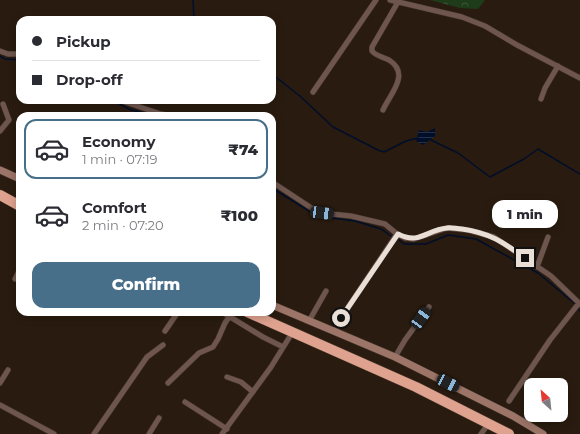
<!DOCTYPE html>
<html lang="en">
<head>
<meta charset="utf-8">
<style>
	:root { --surface:#fff; --page:#f7f7f7; --text:#2b2b33; --muted:#7c7c81; --line:#e1e1e2; --accent:#486f89 }
	body { margin:0; font-family:Montserrat,sans-serif; background:var(--page); color:var(--text); height:100vh; display:flex; flex-direction:column; font-size:15px; white-space:nowrap }
	* { box-sizing:border-box; margin:0 }
	p { font-size:13px; color:var(--muted) }
	.icon { flex:none; width:22px; height:22px; fill:none; stroke:currentColor; stroke-width:2; stroke-linecap:round; stroke-linejoin:round }
	.map { position:relative; flex:1; overflow:hidden }
	.drawer { position:absolute; left:16px; top:112px; width:260px; height:204px; display:flex; flex-direction:column; background:var(--surface); border-radius:12px; box-shadow:0 2px 10px #0003 }
	.drawer>* { flex:none }
	.guide { position:absolute; left:16px; top:16px; width:260px; height:88px; border-radius:12px; box-shadow:0 2px 10px #0003; display:grid; align-content:center; height:88px; padding:0 16px; background:var(--surface) }
	.needle { width:26px; rotate:333deg }
	.buttons { position:absolute; left:524px; top:378px; display:grid; gap:8px }
	.buttons a { display:grid; place-items:center; width:44px; height:44px; border-radius:8px; background:var(--surface); box-shadow:0 2px 10px #0003; font-size:20px }
	.end { position:absolute; width:18px; height:18px; margin:-9px; border:5px solid #e9dfd7; background:#111; box-shadow:0 0 0 2px #111 }
	.from { border-radius:50% }
	.bubble { position:absolute; height:28px; border-radius:12px; background:var(--surface); box-shadow:0 2px 10px #0003; font-size:13px; font-weight:800; line-height:28px; text-align:center }
	.car { position:absolute; width:12px; height:24px; margin:-12px -6px; border-radius:5px; box-shadow:0 0 3px 1px #0007; background:linear-gradient(#222 24%,#8ab4d8 0 40%,#222 0 76%,#8ab4d8 0 86%,#222 0) }
	.guide b { display:flex; align-items:center; gap:14px; height:38px; font-size:15px }
	.guide b+b { border-top:1px solid var(--line) }
	.guide i { width:10px; height:10px; background:var(--text) }
	ul { padding:7px 0 0; list-style:none }
	li { display:flex; align-items:center; gap:12px; height:60px; margin:0 8px 6px; padding:0 8px; border:2px solid transparent; border-radius:12px }
	li div { flex:1 }
	li b { display:block; font-size:15px }
	li em { font-style:normal; font-weight:800 }
	li.selected { border-color:var(--accent) }
	li>.icon { width:36px; height:36px; stroke-width:1.5 }
	.cta { display:flex; gap:8px; margin-top:auto; padding:8px 16px }
	.cta a { flex:1; height:46px; border-radius:12px; background:var(--accent); color:#fff; font-size:16px; font-weight:800; line-height:46px; text-align:center }
	.map>svg:first-child { display:block }
	.forest { fill:url(#forest-crowns) }
	.water { fill:url(#water-rules) }
	.lines { fill:none; stroke-linecap:round; stroke-linejoin:round }
	.stream { stroke:#000e2a; stroke-width:1.5 }
	.street-casing { stroke:#44362b; stroke-width:6 }
	.secondary-casing { stroke:#44362b; stroke-width:8 }
	.highway-casing { stroke:#44362b; stroke-width:11 }
	.street { stroke:#6e564e; stroke-width:5 }
	.secondary { stroke:#9c7568; stroke-width:7 }
	.highway { stroke:#dfa28e; stroke-width:10 }
	.route { stroke:#e9dfd7; stroke-width:5 }
</style>
</head>
<body>
<div class="map">
<svg width="580" height="434" viewBox="0 0 580 434">
	<defs>
		<pattern id="forest-crowns" width="20" height="18" patternUnits="userSpaceOnUse"><rect width="20" height="18" fill="#1e3c19"/><path d="M2 6a3 3 0 1 1 6 0M12 15a3 3 0 1 1 6 0" fill="none" stroke="#3f583a"/></pattern>
		<pattern id="water-rules" width="6" height="5" patternUnits="userSpaceOnUse"><rect width="6" height="5" fill="#000e2a"/><path d="M0 2.5h6" fill="none" stroke="#253148"/></pattern>
	</defs>
	<rect width="100%" height="100%" fill="#291b0f"/>
	<path class="forest" d="M 430,0 L 485,0 L 478,9 L 460,8 Z"/>
	<path class="water" d="M 435,128 L 435,136 L 423,145 L 416,141 L 419,130 L 427,132 Z"/>
	<g class="lines">
		<path class="stream" d="M 193,0 L 194,20
			M 0,56 L 5,59 L 20,60
			M 272,74 L 301,97 L 333,127 L 378,150 L 384,152 L 406,141 L 418,138
			M 112,100 L 131,110 L 158,116
			M 429,139 L 458,153 L 490,177 L 524,159 L 538,149 L 580,174
			M 272,188 L 317,216 L 355,221 L 381,229 L 391,236
			M 399,240 L 404,244 L 426,244 L 448,235 L 476,239 L 538,273 L 574,303
			M 579,310 L 580,311"/>
		<g class="street-casing">
			<path id="street" d="M 390,0 L 462,17 L 485,26 L 517,45 L 580,78
				M 0,51 L 8,54 L 20,54
				M 313,92 L 376,0
				M 541,99 L 545,88 L 558,66
				M 119,100 L 161,114 L 172,116
				M 383,110 C 390,94 411,74 389,60 C 383,57 376,56 372,51 L 372,47 L 398,2
				M 0,131 L 9,120 L 3,104
				M 272,182 L 313,209 L 322,213 L 351,216 L 385,224 L 397,234 L 405,238 L 414,239 L 447,228 L 468,230 L 494,237 L 551,276 L 580,304
				M 537,267 L 548,237
				M 15,279 L 20,269
				M 222,312 L 263,337 L 283,347
				M 309,321 L 326,291
				M 165,331 L 178,312
				M 335,332 L 341,318 L 397,234
				M 395,357 L 405,340 L 429,307
				M 227,377 L 241,382 L 253,392
				M 0,383 L 8,370
				M 168,383 L 199,353 L 213,347 L 218,339 L 225,323 L 229,317
				M 509,401 L 550,340 L 579,303
				M 185,402 L 227,429
				M 0,405 L 54,434
				M 94,434 L 147,357 L 163,345
				M 149,434 L 159,418
				M 222,434 L 271,367 L 292,333
				M 481,434 L 489,423"/>
		</g>
		<g class="secondary-casing">
			<path id="secondary" d="M 0,170 L 20,179
				M 272,305 L 395,357 L 513,416 L 543,434"/>
		</g>
		<g class="highway-casing">
			<path id="highway" d="M 0,195 L 20,206
				M 247,312 L 416,387 L 509,434"/>
		</g>
		<use href="#street" class="street"/>
		<use href="#secondary" class="secondary"/>
		<use href="#highway" class="highway"/>
	</g>
	<g class="lines">
		<path class="route" d="M 341,318 L 398,234 C 420,245 426,230 447,228 C 451,227 457,229 462,229 C 490,233 503,242 525,258"/>
	</g>
</svg>
<div class="buttons">
<a><svg class="needle" viewBox="-14 -14 28 28"><path d="M0-13l5 13h-10z" fill="#e53935"/><path d="M0 13l5-13h-10z" fill="#7c7c81"/></svg></a>
</div>
<i class="end from" style="left:341px;top:318px"></i>
<i class="end" style="left:525px;top:258px"></i>
<div class="bubble" style="left:492px;top:200px;width:66px">1 min</div>
<i class="car" style="left:322px;top:213px;rotate:97deg"></i>
<i class="car" style="left:421px;top:318px;rotate:36deg"></i>
<i class="car" style="left:448px;top:383px;rotate:117deg"></i>
<div class="guide">
<b><i class="from"></i>Pickup</b>
<b><i></i>Drop-off</b>
</div>
<section class="drawer">
<ul>
<li class="selected"><svg class="icon" aria-label="car" viewBox="0 0 24 24"><path d="M5 17H2v-5l4-1 3-4h7l3 4 3 1v5h-3M9 17h6M6 11h13"/><circle cx="7" cy="17" r="2"/><circle cx="17" cy="17" r="2"/></svg><div><b>Economy</b><p>1 min · 07:19</p></div><em>₹74</em></li>
<li><svg class="icon" aria-label="car" viewBox="0 0 24 24"><path d="M5 17H2v-5l4-1 3-4h7l3 4 3 1v5h-3M9 17h6M6 11h13"/><circle cx="7" cy="17" r="2"/><circle cx="17" cy="17" r="2"/></svg><div><b>Comfort</b><p>2 min · 07:20</p></div><em>₹100</em></li>
</ul>
<div class="cta"><a>Confirm</a></div>
</section>
</div>
</body>
</html>
